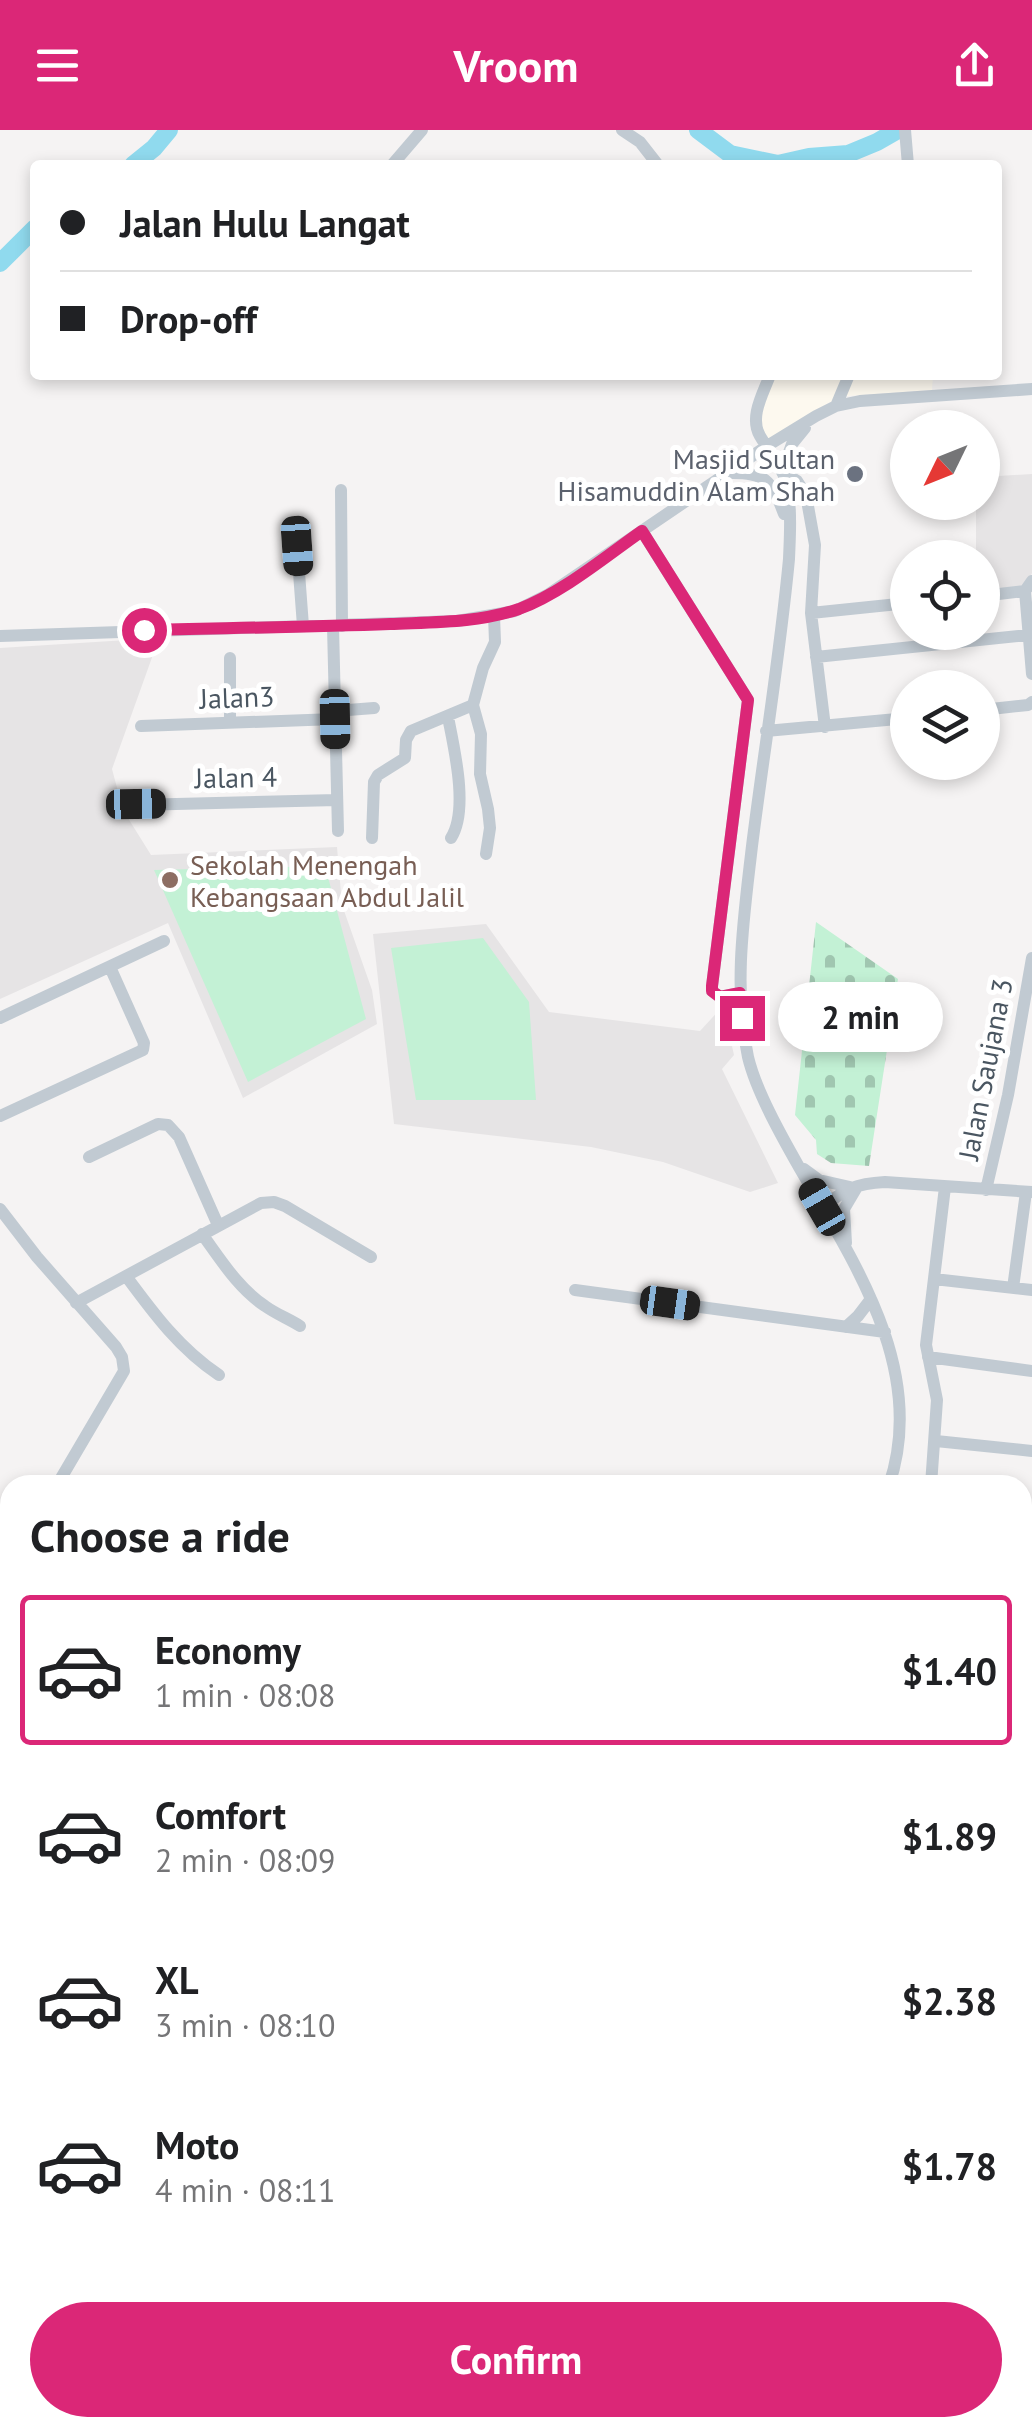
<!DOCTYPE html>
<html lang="en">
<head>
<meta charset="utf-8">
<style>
	:root { --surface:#fff; --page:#f6f6f6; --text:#202124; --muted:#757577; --line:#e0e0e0; --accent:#db2777 }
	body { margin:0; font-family:"PT Sans",sans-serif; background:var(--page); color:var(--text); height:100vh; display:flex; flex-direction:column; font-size:38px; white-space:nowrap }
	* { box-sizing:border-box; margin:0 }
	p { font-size:32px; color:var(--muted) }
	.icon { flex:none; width:55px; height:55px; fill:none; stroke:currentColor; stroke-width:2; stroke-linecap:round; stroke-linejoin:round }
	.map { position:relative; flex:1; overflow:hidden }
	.drawer { position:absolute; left:0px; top:1345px; width:1032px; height:962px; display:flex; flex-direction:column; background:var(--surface); border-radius:30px 30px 0 0; box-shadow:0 5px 15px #0003 }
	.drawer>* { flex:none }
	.hud { position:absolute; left:30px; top:30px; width:972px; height:220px; border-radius:10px; box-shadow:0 5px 15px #0003; display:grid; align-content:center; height:220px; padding:0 30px; background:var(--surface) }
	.needle { width:65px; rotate:227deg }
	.tools { position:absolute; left:890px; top:280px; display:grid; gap:20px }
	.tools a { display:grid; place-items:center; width:110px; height:110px; border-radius:50%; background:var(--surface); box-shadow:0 5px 15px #0003; font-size:50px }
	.end { position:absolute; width:45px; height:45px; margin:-22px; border:12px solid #db2777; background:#fff; box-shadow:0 0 0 5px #fff }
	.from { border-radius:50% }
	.bubble { position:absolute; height:70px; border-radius:35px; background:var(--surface); box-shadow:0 5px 15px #0003; font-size:32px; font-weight:700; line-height:70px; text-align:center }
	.car { position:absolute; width:30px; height:60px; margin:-30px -15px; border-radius:12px; box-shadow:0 0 8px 2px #0007; background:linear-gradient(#222 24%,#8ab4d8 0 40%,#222 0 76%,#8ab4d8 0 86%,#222 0) }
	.hud b { display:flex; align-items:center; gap:35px; height:95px; font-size:38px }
	.hud b+b { border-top:2px solid var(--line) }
	.hud i { width:25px; height:25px; background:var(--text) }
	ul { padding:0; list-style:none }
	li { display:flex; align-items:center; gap:30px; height:150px; margin:0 20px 15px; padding:0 10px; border:5px solid transparent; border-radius:10px }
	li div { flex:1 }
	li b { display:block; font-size:38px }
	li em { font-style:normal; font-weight:700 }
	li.selected { border-color:var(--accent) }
	li>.icon { width:90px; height:90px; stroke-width:1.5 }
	h2 { padding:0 30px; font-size:45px; line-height:120px }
	.button { display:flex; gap:20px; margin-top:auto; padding:20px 30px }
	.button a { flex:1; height:115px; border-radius:60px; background:var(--accent); color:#fff; font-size:40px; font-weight:700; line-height:115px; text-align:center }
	header { display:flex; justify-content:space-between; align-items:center; height:130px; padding:0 30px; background:var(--accent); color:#fff; font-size:45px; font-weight:700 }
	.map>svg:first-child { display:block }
	.commercial { fill:#fdf9ef }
	.education { fill:#e6e4e5 }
	.cemetery { fill:url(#cemetery-stones) }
	.garden { fill:#c3f1d5 }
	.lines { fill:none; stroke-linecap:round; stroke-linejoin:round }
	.river { stroke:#90daee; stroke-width:18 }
	.minor { stroke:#c1cad2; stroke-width:12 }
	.route { stroke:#db2777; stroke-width:12 }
	.worship-dot { fill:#6b7280; stroke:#fff; stroke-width:4 }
	.education-dot { fill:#8d6e63; stroke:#fff; stroke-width:4 }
	.labels { text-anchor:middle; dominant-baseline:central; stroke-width:10; stroke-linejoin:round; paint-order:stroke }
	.worship-label { font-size:28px; fill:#5b616d; stroke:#fff; text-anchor:end }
	.street-label { font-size:28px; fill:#4a5661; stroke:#fff }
	.education-label { font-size:28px; fill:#785e54; stroke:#fff; text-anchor:start }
</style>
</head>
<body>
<header><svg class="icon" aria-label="menu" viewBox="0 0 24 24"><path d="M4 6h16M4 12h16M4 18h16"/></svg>Vroom<svg class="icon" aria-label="share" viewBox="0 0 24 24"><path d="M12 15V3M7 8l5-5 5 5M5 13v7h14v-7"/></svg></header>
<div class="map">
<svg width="1032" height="2306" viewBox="0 0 1032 2306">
	<defs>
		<pattern id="cemetery-stones" width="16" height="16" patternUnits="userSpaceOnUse" patternTransform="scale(2.5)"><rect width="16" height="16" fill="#c3f1d5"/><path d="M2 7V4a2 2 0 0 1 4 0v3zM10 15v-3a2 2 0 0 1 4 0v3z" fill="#a0c6b0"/></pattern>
	</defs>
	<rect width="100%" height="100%" fill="#f5f3f3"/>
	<path class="commercial" d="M 776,245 L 933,245 L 932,260 L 847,266 L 830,272 L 769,309 L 759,295 L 761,281 Z"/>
	<path class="education" d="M 1032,344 L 1032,443 L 1026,458 L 983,462 L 982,428 L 976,428 L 976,373 L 982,372 L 983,347 Z
		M 159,508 L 112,639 L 123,680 L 151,725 L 337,717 L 342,775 L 372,860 L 377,894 L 243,968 L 168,793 L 0,869 L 0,518 Z
		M 486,794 L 549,882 L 700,901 L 723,876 L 734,925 L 722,939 L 778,1053 L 750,1062 L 663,1032 L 591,1017 L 394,994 L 373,804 Z"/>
	<path class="cemetery" d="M 816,792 L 898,849 L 869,1036 L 831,1033 L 817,1024 L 816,1010 L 795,985 Z"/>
	<path class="garden" d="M 325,736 L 366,889 L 248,952 L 154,740 Z
		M 483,808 L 529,872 L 536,970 L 416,970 L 391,818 Z"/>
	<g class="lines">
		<path class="river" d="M 698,0 L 730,24 L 778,34 L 809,27 L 848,24 L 877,12 L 898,0
			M 133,35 L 154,18 L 169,0
			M 0,133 L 35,98"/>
		<path class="minor" d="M 622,0 L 640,12 L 658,35
			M 905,0 L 908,35
			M 392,35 L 422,0
			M 770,245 C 763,264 749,287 760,306 C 767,318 776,329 782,341 C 793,367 790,402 789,429 C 780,525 764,620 752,716 C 744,786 733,857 748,927 C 756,961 782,1007 799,1037 C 854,1132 928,1241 889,1355
			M 836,276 L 849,245
			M 782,342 L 797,351 L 806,365 L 815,415 L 811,483 L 825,597
			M 782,342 L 792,314 L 805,298
			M 728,343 C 765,342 771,349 784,384
			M 341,360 L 342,496
			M 642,401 L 748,570 L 712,856 L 712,861 L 720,867 L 740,863
			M 297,416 L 303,496
			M 1032,451 L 1025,461 L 1032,544
			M 982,466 L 1025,461
			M 811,483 L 908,473
			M 333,496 L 338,701
			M 0,506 L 457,491 L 515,481 L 549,464 L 767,316 L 816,286 L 836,276 L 860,271 L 1032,259
			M 816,527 L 1028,505
			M 982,580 L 1028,575 L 1032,572
			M 335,581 L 374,578
			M 448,587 C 454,618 469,680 451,708
			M 230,593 L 230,528
			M 141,596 L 335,589
			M 766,601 L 908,588
			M 136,675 L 337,670
			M 372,708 L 374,652 L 378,645 L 405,628 L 406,610 L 411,601 L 473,575
			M 486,724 L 490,698 L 488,679 L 480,644 L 481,604 L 473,575 L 483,538 L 495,512 L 494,485
			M 0,888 L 164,811
			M 0,986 L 143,920 L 144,913 L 110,837
			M 89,1027 L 158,994 L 168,995 L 179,1007 L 218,1095
			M 804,1039 L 819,1050 L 850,1057
			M 986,1060 L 1008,965 L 1032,828
			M 822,1077 C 847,1059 853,1054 885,1052 L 1032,1062
			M 0,1079 L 37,1127 L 116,1217 L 122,1227 L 124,1241 L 57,1355
			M 202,1104 C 221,1130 238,1158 265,1176 C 276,1184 289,1189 300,1196
			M 846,1113 L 844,1079 L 857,1057
			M 126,1146 C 154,1184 180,1219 219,1245
			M 934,1149 L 1032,1160
			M 1013,1158 L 1026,1062
			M 575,1160 L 885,1202
			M 76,1173 L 261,1073 L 274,1072 L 285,1076 L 371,1127
			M 846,1197 L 858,1186 L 871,1169
			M 928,1227 L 1032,1241
			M 936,1311 L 1032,1321
			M 931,1355 L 937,1270 L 926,1215 L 945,1057
			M 0,1407 L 10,1413
			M 1022,1408 L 1032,1409
			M 1022,1490 L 1032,1491
			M 0,2141 L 10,2148
			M 0,2244 L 10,2251
			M 74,2298 L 86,2306
			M 168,2306 L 186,2298
			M 297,2306 L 308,2298
			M 382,2306 L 390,2298
			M 483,2306 L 489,2298
			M 815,2306 L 816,2298"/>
	</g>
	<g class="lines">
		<path class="route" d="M 144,500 C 226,498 308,497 390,494 C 433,492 478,493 519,479 C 562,463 605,427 642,401 L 748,570 L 712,856 L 712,861 L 720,867 L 740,863 L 742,888"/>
	</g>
	<circle class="worship-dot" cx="855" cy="344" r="10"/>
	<circle class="education-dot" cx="170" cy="750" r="10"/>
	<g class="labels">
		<g class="worship-label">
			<text x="835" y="328">Masjid Sultan<tspan x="835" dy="32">Hisamuddin Alam Shah</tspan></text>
		</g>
		<g class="street-label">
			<text transform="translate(237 567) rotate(-2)">Jalan3</text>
			<text transform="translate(236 647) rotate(-1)">Jalan 4</text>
			<text transform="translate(985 939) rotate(-79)">Jalan Saujana 3</text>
		</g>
		<g class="education-label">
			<text x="190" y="734">Sekolah Menengah<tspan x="190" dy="32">Kebangsaan Abdul Jalil</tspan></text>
		</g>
	</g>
</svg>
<div class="tools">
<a><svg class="needle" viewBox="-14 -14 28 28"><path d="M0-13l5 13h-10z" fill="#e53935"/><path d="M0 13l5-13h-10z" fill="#757577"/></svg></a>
<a><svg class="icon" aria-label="locate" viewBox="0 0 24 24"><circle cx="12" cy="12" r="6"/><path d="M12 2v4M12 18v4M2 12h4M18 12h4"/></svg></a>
<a><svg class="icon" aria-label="layers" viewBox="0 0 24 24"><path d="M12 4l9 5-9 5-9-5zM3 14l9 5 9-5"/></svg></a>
</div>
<i class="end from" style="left:144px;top:500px"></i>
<i class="end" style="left:742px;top:888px"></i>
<div class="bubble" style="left:778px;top:852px;width:165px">2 min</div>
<i class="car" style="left:297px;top:416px;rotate:176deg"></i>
<i class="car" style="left:335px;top:589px;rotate:179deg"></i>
<i class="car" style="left:136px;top:674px;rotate:89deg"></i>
<i class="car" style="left:822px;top:1077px;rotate:330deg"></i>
<i class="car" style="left:670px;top:1173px;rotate:98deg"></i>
<div class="hud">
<b><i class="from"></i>Jalan Hulu Langat</b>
<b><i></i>Drop-off</b>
</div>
<section class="drawer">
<h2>Choose a ride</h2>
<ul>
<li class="selected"><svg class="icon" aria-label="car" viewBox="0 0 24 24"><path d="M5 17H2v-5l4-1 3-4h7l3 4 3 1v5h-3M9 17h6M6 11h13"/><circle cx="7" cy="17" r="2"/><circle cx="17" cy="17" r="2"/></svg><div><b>Economy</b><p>1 min · 08:08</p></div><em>$1.40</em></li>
<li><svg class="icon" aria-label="car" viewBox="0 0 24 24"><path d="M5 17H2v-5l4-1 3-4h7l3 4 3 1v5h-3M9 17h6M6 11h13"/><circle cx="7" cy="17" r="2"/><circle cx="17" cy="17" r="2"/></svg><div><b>Comfort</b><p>2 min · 08:09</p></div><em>$1.89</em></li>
<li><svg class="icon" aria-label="car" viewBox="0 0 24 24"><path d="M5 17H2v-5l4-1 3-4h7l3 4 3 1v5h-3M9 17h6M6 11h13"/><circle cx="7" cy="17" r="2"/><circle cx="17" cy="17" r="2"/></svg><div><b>XL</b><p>3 min · 08:10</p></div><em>$2.38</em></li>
<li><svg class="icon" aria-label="car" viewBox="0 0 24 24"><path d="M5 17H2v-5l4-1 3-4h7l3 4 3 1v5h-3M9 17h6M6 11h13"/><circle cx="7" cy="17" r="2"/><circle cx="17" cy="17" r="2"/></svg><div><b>Moto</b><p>4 min · 08:11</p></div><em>$1.78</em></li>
</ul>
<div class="button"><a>Confirm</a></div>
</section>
</div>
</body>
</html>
